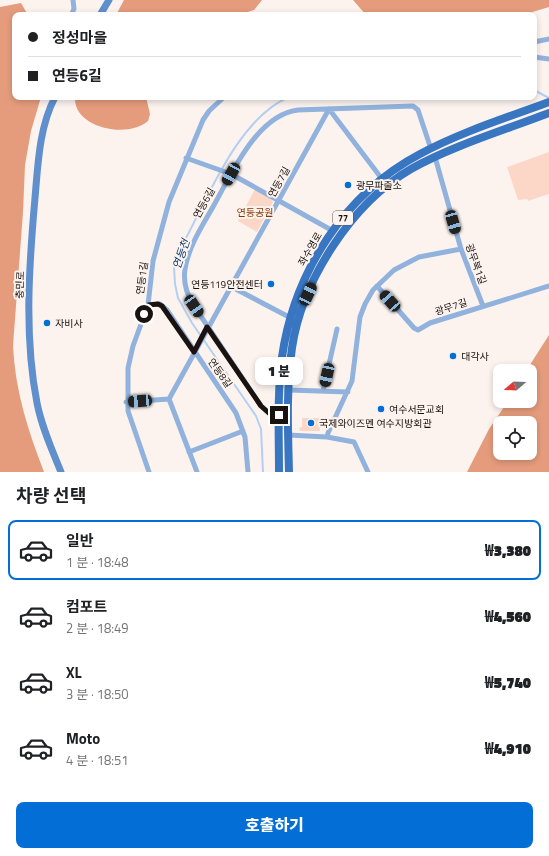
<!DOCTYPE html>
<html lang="ko">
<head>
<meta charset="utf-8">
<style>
	:root { --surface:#fff; --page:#f2f2f2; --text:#202124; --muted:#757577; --line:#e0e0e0; --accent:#036fd6 }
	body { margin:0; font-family:"Titillium Web","Noto Sans KR",sans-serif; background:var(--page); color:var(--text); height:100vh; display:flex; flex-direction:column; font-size:15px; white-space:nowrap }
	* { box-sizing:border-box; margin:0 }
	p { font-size:13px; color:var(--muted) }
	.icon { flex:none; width:22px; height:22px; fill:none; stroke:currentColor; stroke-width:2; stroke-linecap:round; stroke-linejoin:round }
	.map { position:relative; height:472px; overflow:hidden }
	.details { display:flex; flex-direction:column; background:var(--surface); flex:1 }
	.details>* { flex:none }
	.hud { position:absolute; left:12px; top:12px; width:525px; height:88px; border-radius:8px; box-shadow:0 2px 6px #0003; display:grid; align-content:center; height:88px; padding:0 16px; background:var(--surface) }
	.needle { width:26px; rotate:251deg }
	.buttons { position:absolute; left:493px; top:364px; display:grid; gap:8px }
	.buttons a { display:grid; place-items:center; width:44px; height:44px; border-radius:8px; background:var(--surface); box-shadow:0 2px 6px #0003; font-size:20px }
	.end { position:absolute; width:18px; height:18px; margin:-9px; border:5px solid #19120e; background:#fff; box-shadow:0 0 0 2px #fff }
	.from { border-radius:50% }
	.bubble { position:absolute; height:28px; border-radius:8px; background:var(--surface); box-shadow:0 2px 6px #0003; font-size:13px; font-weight:800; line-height:28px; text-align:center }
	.car { position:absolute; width:12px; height:24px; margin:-12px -6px; border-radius:5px; box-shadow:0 0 3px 1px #0007; background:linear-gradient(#222 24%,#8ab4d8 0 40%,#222 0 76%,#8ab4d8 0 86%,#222 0) }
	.hud b { display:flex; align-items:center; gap:14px; height:38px; font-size:15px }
	.hud b+b { border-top:1px solid var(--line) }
	.hud i { width:10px; height:10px; background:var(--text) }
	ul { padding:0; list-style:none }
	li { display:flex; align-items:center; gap:12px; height:60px; margin:0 8px 6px; padding:0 8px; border:2px solid transparent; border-radius:8px }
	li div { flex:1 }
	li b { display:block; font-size:15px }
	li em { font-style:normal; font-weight:800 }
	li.active { border-color:var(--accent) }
	li>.icon { width:36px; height:36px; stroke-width:1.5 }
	h2 { padding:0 16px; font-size:18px; line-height:48px }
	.cta { display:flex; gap:8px; margin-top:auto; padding:8px 16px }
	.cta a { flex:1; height:46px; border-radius:8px; background:var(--accent); color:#fff; font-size:16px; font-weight:800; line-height:46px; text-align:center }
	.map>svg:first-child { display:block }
	.green { fill:#fcd7c7 }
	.forest { fill:#e59c7c; fill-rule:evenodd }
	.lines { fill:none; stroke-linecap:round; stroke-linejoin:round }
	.stream { stroke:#b3cff3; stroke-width:2 }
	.street { stroke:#91b2dc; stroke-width:5 }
	.secondary { stroke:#5f8fcd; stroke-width:7 }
	.primary { stroke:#3876c2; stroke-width:8 }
	.route { stroke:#19120e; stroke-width:5 }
	.poi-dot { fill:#036fd6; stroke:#fcf3ef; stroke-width:1.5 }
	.labels { text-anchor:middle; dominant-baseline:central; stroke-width:4; stroke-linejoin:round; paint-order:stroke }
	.shield { fill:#fcf3ef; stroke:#5d5652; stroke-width:1 }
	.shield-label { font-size:9px; font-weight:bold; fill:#19120e }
	.street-label { font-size:10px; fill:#19120e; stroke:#fcf3ef }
	.poi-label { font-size:10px; fill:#19120e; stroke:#fcf3ef; text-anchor:start }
	.park-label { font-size:10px; fill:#830; stroke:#fcf3ef }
	.water-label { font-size:11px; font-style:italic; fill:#09386c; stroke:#fcf3ef }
</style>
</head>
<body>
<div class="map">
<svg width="549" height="472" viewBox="0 0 549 472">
	<rect width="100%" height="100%" fill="#fcf3ef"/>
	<path class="green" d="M 549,152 L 549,194 L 528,201 L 527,199 L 518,200 L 507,167 Z
		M 255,189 L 271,199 L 273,202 L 257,232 L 238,221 Z
		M 302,418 L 320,418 L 320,431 L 300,431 L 299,428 L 302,427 Z"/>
	<path class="forest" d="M 124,0 L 262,0 L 254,10 L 238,15 L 116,15 Z
		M 353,0 L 549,0 L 549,7 L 526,14 L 366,15 Z
		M 21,3 L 28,15 L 15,15 L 15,97 L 41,97 L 31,131 L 25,165 L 23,212 L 13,346 C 15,390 28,431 44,472 L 0,472 L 0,7 Z
		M 75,97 L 146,97 L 150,114 L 148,121 C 128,139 73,128 75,97 Z
		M 549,335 L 549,472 L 467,472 L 489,429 L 508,401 L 530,401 L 530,371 L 526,371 ZM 500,423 L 530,423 L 530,453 L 500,453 Z"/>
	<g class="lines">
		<path class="stream" d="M 534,90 L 549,98
			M 263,472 L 261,429 L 256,416 L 192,323 L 178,298 L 175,284 L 174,267 L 184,242 C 209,195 239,118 289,97"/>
		<path class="street" d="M 71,15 L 74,9 L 73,0
			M 534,42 L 549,39
			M 534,57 L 549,59
			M 329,109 L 382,179
			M 435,157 L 461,249 L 483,306
			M 186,158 L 231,174 L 333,231
			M 230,286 L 289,317
			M 377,286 L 414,328 L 418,330 L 430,323 L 549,286
			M 148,305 L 160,304 L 167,310 L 236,413 L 245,437 L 248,472
			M 289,390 L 348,392
			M 323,391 L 337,329
			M 126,402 L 169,399
			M 279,415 L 270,414 L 261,406 L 194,306 C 187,295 183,282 185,269 C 189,245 203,225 214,205 C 232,173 257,115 298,110 L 413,106 L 418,110 L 431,149
			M 288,435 L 327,437 L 354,442 L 368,472
			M 327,437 L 328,433 L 352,381 L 360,317 L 365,304 L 373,290 L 394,270 L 419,257 L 461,249
			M 189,452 L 243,431
			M 149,472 L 128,411 L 128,368 L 133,346 L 148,305 L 153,261 L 169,202 L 203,120 L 209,111 L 224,97
			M 197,472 L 169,399 L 329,109"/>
		<path class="secondary" d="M 100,15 L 109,0
			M 55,97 C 39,128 38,164 35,198 C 29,266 24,336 37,403 C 42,428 52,450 61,472"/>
		<path class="primary" d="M 279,472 C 279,434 277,395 282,357 C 294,273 344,194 420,154 C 461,132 506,118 549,102
			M 289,472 C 288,431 286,389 292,348 C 302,280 352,203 411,169 C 452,146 505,130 549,113"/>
	</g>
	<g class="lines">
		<path class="route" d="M 144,314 L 148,305 L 158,304 L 162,306 L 194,352 L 207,327 L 261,406 L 270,414 L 279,415"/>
	</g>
	<g class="poi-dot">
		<circle cx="348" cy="185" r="4"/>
		<circle cx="271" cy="284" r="4"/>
		<circle cx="47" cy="323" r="4"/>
		<circle cx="453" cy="356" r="4"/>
		<circle cx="381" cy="409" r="4"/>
		<circle cx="311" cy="423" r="4"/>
	</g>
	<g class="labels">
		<rect class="shield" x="333" y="211" width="20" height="14" rx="3"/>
		<g class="shield-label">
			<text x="343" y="218">77</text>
		</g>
		<g class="street-label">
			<text transform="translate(279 182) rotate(-61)">연등7길</text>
			<text transform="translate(204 203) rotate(-61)">연등6길</text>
			<text transform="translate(310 249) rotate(-60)">좌수영로</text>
			<text transform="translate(476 264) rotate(70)">광무북1길</text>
			<text transform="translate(142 278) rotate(-82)">연등1길</text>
			<text transform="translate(20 285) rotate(-88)">충민로</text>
			<text transform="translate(451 307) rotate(-18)">광무7길</text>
			<text transform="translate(220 373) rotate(55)">연등8길</text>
		</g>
		<g class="poi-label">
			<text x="356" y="185">광무파출소</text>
			<text x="263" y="284" text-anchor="end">연등119안전센터</text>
			<text x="55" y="323">자비사</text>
			<text x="461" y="356">대각사</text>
			<text x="389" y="409">여수서문교회</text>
			<text x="319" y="423">국제와이즈멘 여수지방회관</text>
		</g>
		<g class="park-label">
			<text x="255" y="212">연등공원</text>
		</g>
		<g class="water-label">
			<text transform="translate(181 254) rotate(-71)">연등천</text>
		</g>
	</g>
</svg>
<div class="buttons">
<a><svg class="needle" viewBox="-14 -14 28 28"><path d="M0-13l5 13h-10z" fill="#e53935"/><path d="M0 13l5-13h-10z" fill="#757577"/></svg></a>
<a><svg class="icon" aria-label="locate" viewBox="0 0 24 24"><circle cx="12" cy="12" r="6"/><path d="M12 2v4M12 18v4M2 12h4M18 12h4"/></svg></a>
</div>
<i class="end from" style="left:144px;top:314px"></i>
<i class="end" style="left:279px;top:415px"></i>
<div class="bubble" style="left:255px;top:357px;width:48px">1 분</div>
<i class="car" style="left:231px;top:174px;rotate:209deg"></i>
<i class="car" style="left:453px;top:222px;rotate:164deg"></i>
<i class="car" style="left:308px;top:294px;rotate:25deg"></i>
<i class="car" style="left:390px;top:301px;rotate:318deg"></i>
<i class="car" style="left:194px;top:306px;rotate:146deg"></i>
<i class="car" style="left:327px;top:375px;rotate:192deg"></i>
<i class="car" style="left:140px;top:401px;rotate:266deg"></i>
<div class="hud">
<b><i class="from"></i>정성마을</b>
<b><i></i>연등6길</b>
</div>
</div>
<section class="details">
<h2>차량 선택</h2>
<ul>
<li class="active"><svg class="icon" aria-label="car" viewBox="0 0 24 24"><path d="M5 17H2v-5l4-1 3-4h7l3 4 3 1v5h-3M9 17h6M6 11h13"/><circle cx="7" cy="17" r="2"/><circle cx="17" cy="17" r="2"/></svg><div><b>일반</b><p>1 분 · 18:48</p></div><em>₩3,380</em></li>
<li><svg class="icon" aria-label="car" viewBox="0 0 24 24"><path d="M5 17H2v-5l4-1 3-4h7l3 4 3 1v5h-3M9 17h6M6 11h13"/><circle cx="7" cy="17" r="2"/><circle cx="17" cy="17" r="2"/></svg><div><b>컴포트</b><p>2 분 · 18:49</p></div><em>₩4,560</em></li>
<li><svg class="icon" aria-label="car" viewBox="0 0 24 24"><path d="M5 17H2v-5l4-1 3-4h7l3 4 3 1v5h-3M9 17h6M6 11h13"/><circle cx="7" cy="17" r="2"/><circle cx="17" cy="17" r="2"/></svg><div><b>XL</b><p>3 분 · 18:50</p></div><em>₩5,740</em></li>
<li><svg class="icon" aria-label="car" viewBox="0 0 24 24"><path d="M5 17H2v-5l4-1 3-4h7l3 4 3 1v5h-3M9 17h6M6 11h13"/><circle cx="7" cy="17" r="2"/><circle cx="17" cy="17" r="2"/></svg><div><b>Moto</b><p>4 분 · 18:51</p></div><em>₩4,910</em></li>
</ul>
<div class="cta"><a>호출하기</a></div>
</section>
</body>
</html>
